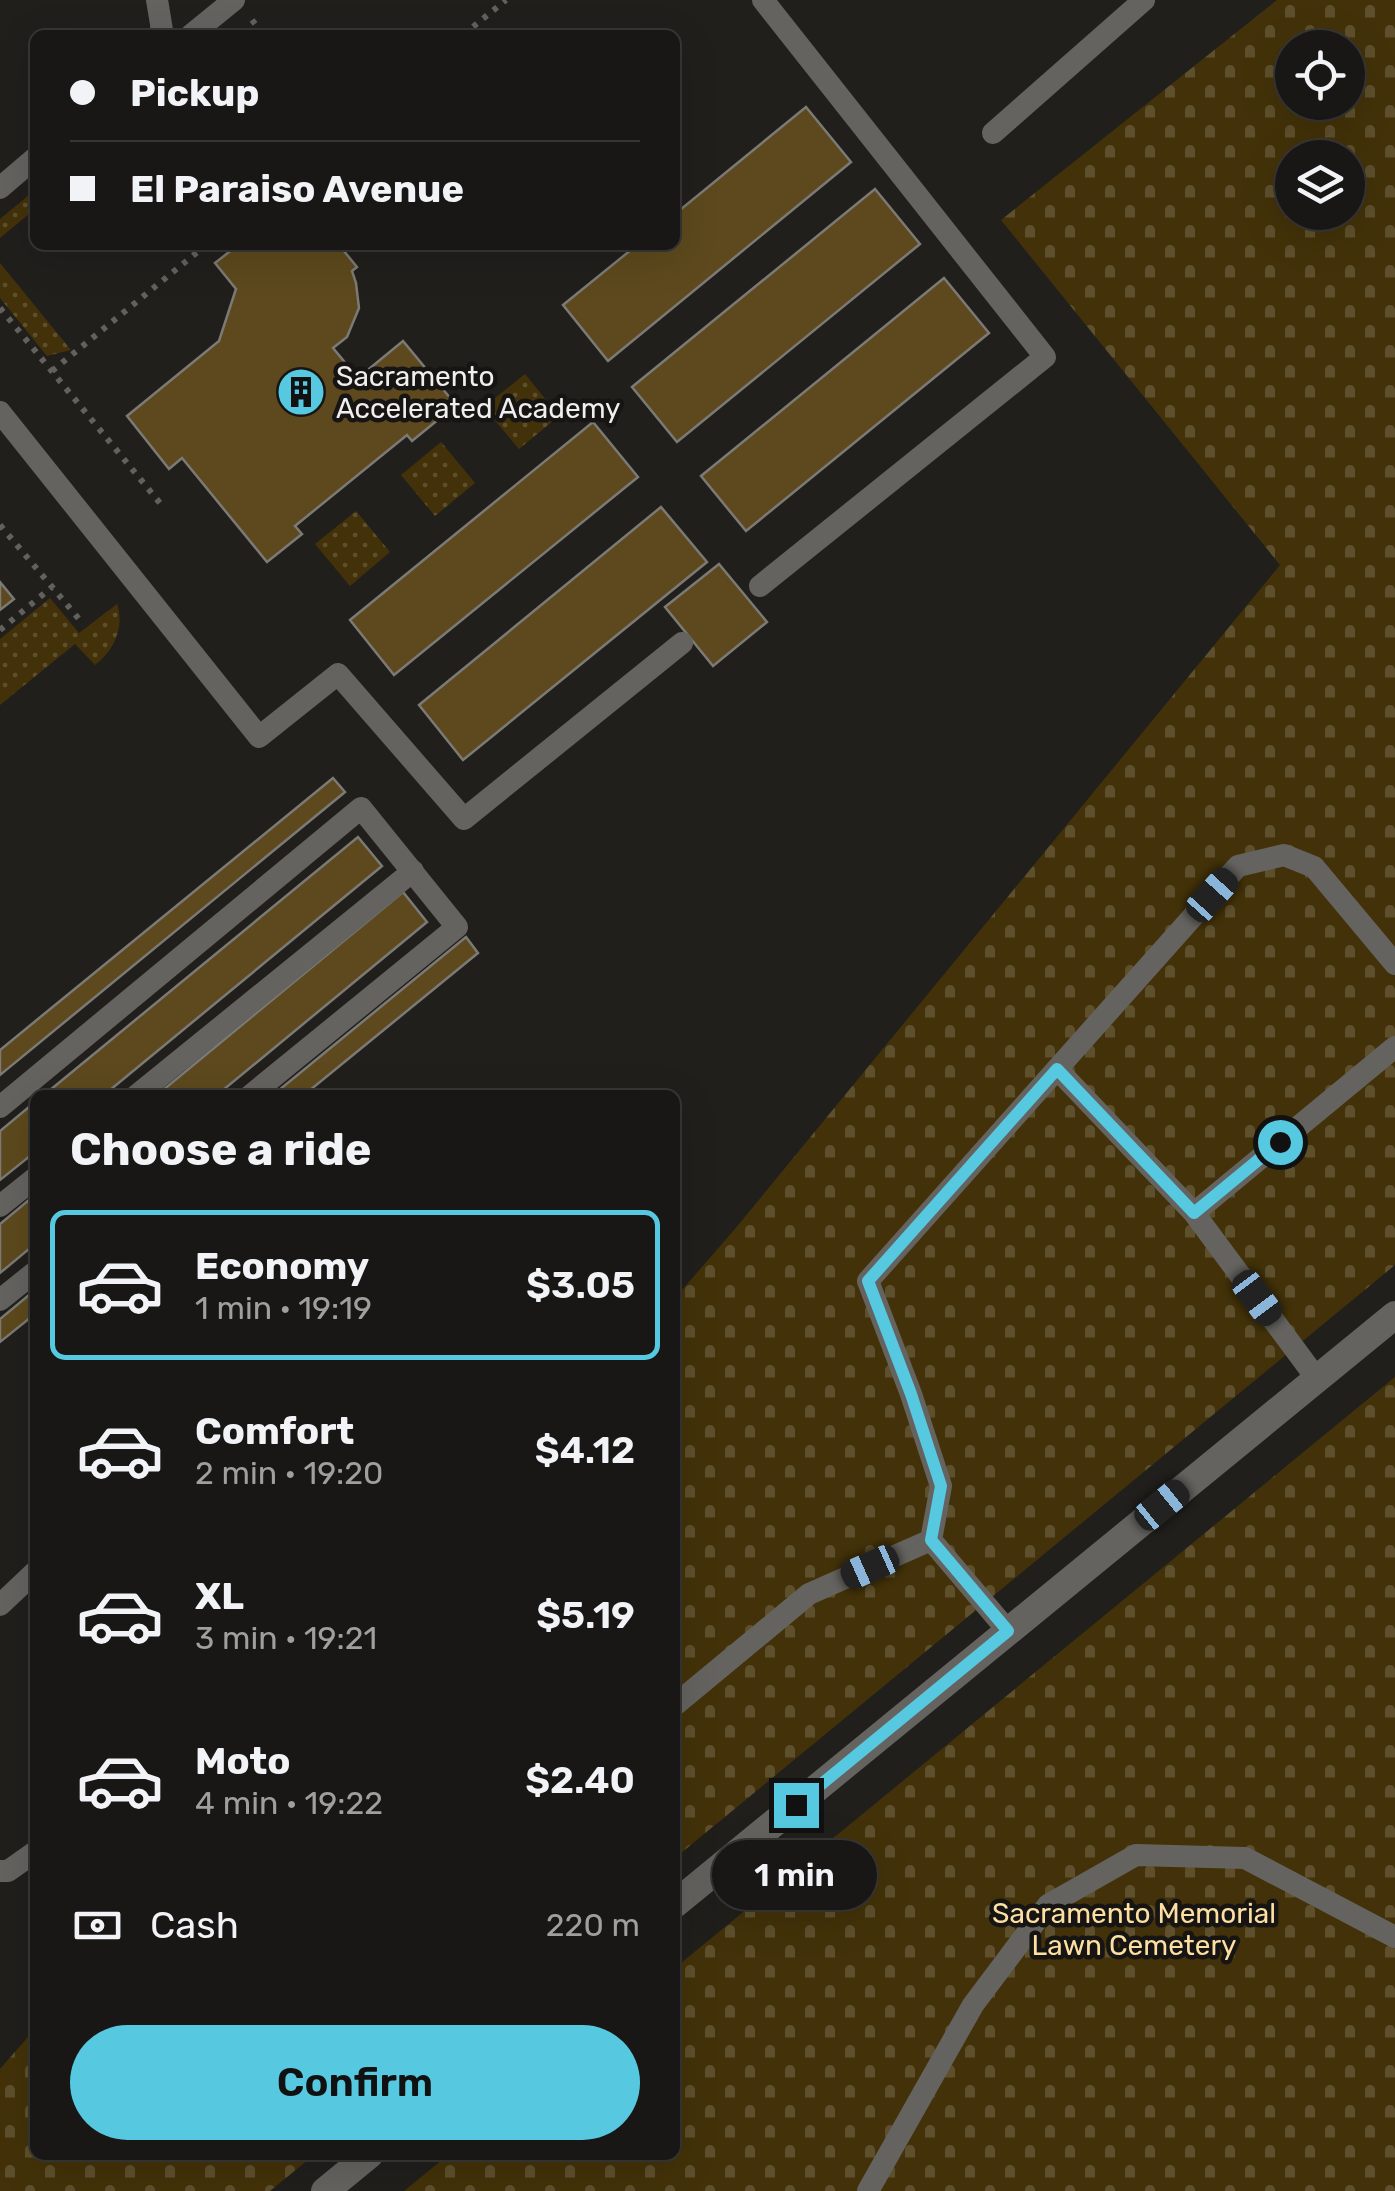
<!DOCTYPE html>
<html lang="en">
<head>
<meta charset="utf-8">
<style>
	:root { --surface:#181715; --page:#252422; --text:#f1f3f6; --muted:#9f9fa0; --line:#363634; --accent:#56c9e1 }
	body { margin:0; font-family:Rubik,sans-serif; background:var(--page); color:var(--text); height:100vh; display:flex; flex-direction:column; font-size:38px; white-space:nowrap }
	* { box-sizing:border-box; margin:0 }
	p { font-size:32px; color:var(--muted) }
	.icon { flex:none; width:55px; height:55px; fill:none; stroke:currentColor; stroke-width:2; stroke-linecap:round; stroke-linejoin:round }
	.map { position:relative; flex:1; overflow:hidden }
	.sheet { position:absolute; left:30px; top:1090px; width:650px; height:1070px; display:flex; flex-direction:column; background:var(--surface); border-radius:15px; box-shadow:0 10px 40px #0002,0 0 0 2px var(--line) }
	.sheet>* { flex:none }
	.top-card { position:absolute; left:30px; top:30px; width:650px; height:220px; border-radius:15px; box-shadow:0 10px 40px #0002,0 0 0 2px var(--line); display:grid; align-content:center; height:220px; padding:0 40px; background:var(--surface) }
	.tools { position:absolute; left:1275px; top:30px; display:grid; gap:20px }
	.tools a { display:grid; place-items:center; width:90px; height:90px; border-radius:50%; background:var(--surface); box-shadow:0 10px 40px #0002,0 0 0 2px var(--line); font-size:50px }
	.end { position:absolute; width:45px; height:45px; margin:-22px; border:12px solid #56c9e1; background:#111; box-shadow:0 0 0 5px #111 }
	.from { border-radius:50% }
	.bubble { position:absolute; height:70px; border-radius:35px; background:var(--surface); box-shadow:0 10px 40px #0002,0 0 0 2px var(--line); font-size:32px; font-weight:600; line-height:70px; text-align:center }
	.car { position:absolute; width:30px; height:60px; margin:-30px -15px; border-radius:12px; box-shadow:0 0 8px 2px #0007; background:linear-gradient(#222 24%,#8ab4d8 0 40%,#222 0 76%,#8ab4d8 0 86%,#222 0) }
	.top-card b { display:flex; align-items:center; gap:35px; height:95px; font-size:38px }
	.top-card b+b { border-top:2px solid var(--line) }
	.top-card i { width:25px; height:25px; background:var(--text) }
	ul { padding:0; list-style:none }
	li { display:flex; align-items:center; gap:30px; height:150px; margin:0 20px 15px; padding:0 20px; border:5px solid transparent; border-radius:15px }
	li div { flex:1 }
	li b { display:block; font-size:38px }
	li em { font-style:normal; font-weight:600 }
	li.selected { border-color:var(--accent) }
	li>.icon { width:90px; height:90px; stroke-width:1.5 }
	h2 { padding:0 40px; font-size:45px; line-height:120px }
	.pay { display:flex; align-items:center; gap:25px; height:110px; padding:0 40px; font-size:38px }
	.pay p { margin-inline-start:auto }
	.cta { display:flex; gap:20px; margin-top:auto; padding:20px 40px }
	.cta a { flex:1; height:115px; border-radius:60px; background:var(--accent); color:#111; font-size:40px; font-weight:600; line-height:115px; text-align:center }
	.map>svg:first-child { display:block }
	.grass { fill:url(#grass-dots) }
	.cemetery { fill:url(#cemetery-stones); fill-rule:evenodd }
	.building { fill:#5d491d; stroke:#7c7a76; stroke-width:2.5 }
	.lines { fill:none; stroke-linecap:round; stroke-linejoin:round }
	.path { stroke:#62615e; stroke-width:6; stroke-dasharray:5 8; stroke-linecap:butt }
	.service { stroke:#65635f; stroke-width:22 }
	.tertiary { stroke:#65635f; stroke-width:28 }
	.route { stroke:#56c9e1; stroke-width:12 }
	.labels { text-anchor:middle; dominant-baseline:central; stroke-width:9; stroke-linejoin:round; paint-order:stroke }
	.poi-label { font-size:28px; fill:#f0efed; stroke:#171513; text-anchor:start }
	.park-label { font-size:28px; fill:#fcdfa1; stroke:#171513 }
</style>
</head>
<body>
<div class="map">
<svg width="1395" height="2191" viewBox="0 0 1395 2191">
	<defs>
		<pattern id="grass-dots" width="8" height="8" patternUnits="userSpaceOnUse" patternTransform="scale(2.5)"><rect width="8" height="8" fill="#433209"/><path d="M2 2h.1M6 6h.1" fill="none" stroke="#5e502d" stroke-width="1.8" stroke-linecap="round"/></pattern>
		<pattern id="cemetery-stones" width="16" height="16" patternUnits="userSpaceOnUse" patternTransform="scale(2.5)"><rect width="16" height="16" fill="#433209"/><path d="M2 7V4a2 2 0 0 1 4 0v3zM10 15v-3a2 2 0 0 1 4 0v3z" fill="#5e502d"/></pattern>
	</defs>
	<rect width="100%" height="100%" fill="#201f1c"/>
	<path class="grass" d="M 35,190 L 35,209 L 0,238 L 0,219 Z
		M 0,263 L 71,350 L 47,356 L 0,298 Z
		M 525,374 L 559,416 L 519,449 L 484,407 Z
		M 441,442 L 475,483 L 435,516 L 401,475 Z
		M 356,511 L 390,552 L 350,586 L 315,544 Z
		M 50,598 L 79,633 L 117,604 C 125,627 114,650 95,665 L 75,644 L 0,705 L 0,639 Z"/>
	<path class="cemetery" d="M 1277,0 L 1395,0 L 1395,1265 L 675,1858 L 675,1298 L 735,1229 L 1280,565 L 1001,220 ZM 1292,48 L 1348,48 L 1348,102 L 1292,102 ZM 1292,158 L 1348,158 L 1348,212 L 1292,212 Z
		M 1395,1377 L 1395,2191 L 404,2191 L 448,2155 L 675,2155 L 675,1968 Z
		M 35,2029 L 35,2155 L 314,2155 L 270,2191 L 0,2191 L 0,2069 Z"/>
	<path class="building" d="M 806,107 L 851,162 L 608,361 L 563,305 L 637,245 L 675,245 L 675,214 Z
		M 875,189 L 920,244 L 677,442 L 632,387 Z
		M 238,245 L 339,245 L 357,267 L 352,271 L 356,283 L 359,308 L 347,337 L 333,348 L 358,378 L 403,341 L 456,405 L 412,441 L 407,435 L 295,526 L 302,534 L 267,562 L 182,458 L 169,469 L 127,416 L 219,341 L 236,289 L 215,263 Z
		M 944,278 L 989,333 L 746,531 L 701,476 Z
		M 593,422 L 638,477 L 394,675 L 350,620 Z
		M 661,507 L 707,562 L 463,760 L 419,705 Z
		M 719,564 L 767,622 L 713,666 L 665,607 Z
		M 0,582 L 14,599 L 0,610 Z
		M 333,778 L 345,792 L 0,1075 L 0,1050 Z
		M 358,837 L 382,866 L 104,1095 L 44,1095 Z
		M 403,892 L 427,922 L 217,1095 L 157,1095 Z
		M 466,937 L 478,953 L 304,1095 L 273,1095 Z
		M 35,1102 L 35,1152 L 0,1180 L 0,1131 Z
		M 35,1195 L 35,1244 L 0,1273 L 0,1224 Z
		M 35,1290 L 35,1314 L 0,1342 L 0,1319 Z"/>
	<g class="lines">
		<path class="path" d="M 252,20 L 264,35
			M 463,35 L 506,0
			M 0,308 L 164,508
			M 52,371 L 206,245
			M 0,525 L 79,619
			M 0,630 L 52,587"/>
		<path class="service" d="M 157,0 L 162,30 L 158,35
			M 191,35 L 234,0
			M 993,133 L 1144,0
			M 0,188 L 35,158
			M 0,412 L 259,737 L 338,674 L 464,819 L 682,643
			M 760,586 L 1045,357 L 763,0
			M 1057,1069 L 1194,1213
			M 137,1095 L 413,871
			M 0,1107 L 361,808 L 457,927 L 251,1095
			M 0,1206 L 35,1178
			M 0,1300 L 35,1272
			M 1317,1379 L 1194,1213 L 1395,1047
			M 931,1540 L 941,1486 L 911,1394 L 868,1281 L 1238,866 L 1284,855 L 1314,867 L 1395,964
			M 0,1605 L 35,1572
			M 675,1705 L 809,1594 L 931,1540 L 1008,1631
			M 0,1871 L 8,1871 L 35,1852
			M 868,2191 L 973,2005 L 1048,1905 L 1136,1855 L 1245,1858 L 1395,1937"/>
		<path class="tertiary" d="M 675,1904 L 1395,1315
			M 325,2191 L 369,2155"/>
	</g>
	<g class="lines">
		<path class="route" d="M 796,1805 L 1008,1631 L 931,1540 L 941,1486 L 911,1394 L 868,1281 L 1057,1069 L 1194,1213 L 1280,1142"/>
	</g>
	<defs>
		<g id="building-disc" transform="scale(2.5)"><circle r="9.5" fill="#56c9e1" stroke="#171513"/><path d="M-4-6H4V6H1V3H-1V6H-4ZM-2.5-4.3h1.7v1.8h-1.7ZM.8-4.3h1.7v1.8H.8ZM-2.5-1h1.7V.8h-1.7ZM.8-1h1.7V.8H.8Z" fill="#111"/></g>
	</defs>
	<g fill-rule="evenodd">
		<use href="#building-disc" x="301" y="392"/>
	</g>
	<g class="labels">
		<g class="poi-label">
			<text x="336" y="376">Sacramento<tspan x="336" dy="32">Accelerated Academy</tspan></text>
		</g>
		<g class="park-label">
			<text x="1134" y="1913">Sacramento Memorial<tspan x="1134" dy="32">Lawn Cemetery</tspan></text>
		</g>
	</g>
</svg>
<div class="tools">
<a><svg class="icon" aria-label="locate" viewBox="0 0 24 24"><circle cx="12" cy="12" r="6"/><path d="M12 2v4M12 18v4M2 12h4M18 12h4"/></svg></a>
<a><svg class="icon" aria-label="layers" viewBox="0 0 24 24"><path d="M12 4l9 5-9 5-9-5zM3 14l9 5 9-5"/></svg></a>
</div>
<i class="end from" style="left:1280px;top:1142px"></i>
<i class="end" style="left:796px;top:1805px"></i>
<div class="bubble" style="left:712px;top:1840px;width:165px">1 min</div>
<i class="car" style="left:1212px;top:895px;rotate:42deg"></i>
<i class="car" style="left:1257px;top:1298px;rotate:143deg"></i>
<i class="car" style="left:1162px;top:1505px;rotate:51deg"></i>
<i class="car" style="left:870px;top:1567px;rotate:246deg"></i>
<div class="top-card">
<b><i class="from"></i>Pickup</b>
<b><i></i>El Paraiso Avenue</b>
</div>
<section class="sheet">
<h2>Choose a ride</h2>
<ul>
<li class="selected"><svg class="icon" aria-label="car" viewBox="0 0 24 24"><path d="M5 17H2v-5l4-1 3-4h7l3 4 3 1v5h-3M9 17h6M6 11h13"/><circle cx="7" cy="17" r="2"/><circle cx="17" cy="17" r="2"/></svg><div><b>Economy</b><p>1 min · 19:19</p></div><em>$3.05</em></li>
<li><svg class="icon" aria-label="car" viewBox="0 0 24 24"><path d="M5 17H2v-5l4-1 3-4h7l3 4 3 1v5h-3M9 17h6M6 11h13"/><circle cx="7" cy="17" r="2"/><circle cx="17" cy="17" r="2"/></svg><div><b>Comfort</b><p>2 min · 19:20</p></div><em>$4.12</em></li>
<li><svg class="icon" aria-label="car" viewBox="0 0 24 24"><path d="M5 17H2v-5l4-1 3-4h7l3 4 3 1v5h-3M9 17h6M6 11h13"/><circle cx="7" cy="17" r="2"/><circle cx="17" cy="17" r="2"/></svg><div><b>XL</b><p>3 min · 19:21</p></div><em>$5.19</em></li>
<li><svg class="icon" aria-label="car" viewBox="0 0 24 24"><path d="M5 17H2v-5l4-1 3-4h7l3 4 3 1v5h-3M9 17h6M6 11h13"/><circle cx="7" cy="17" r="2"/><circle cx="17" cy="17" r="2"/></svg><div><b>Moto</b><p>4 min · 19:22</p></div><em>$2.40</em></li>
</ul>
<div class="pay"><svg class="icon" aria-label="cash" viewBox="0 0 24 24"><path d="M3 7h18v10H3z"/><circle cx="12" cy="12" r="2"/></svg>Cash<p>220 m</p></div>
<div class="cta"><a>Confirm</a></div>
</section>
</div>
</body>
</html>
